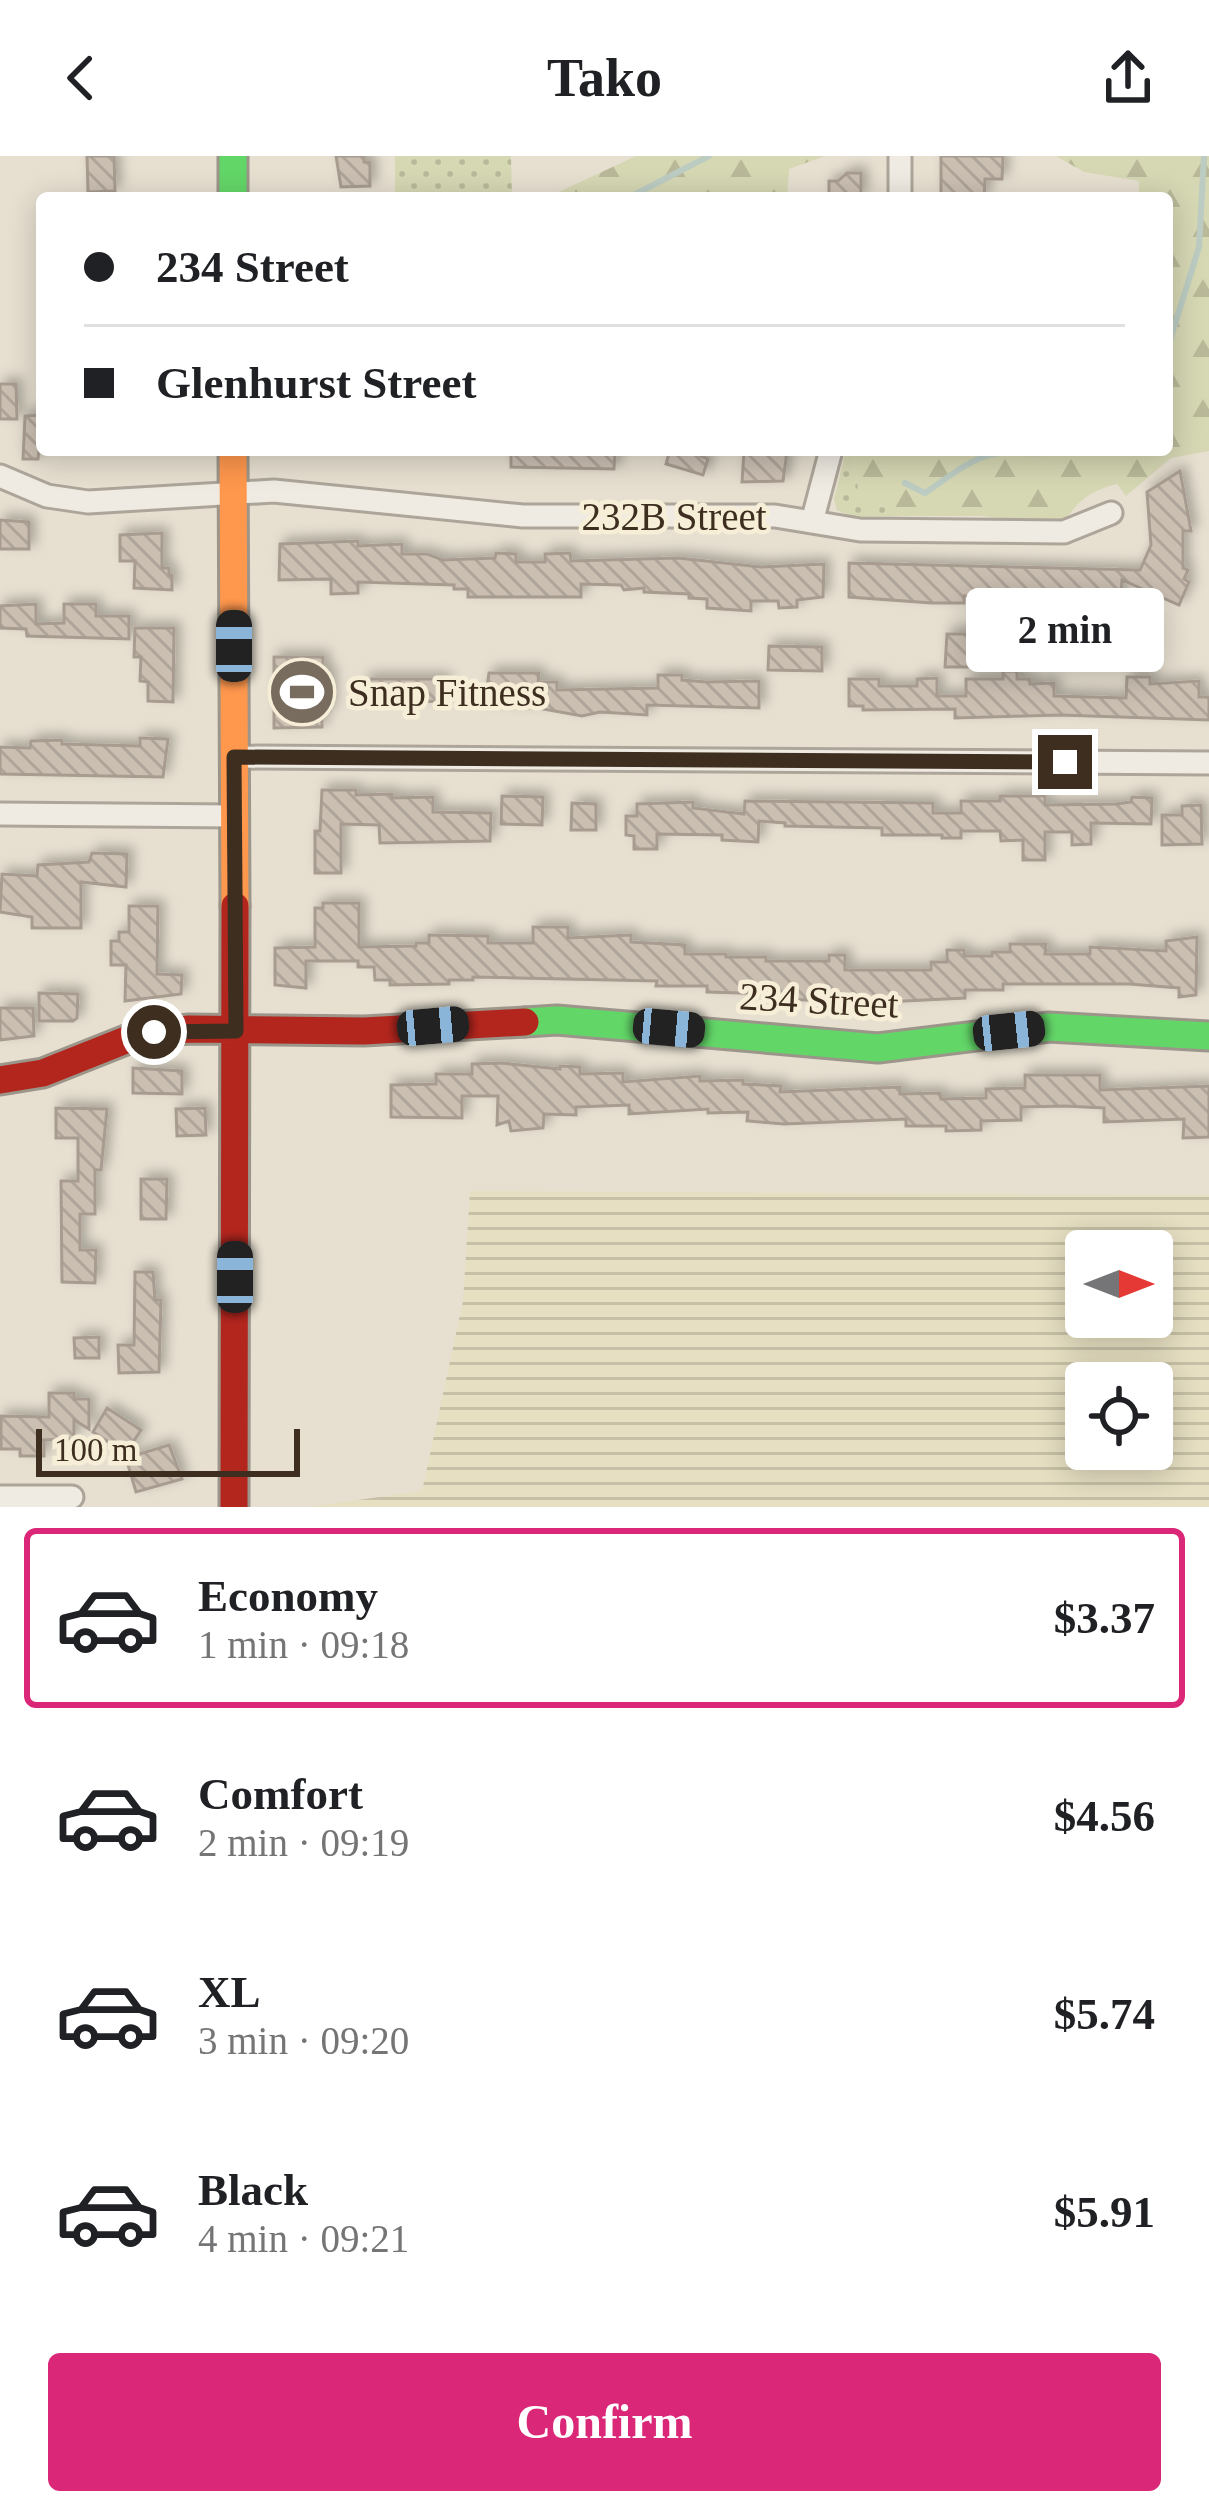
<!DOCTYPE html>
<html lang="en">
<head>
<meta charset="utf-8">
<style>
	:root { --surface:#fff; --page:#f6f6f6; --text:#202124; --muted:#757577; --line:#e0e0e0; --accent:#db2777 }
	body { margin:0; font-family:"Times New Roman",serif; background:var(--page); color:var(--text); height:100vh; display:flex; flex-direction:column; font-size:45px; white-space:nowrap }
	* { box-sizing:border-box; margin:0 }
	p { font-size:39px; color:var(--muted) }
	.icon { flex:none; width:66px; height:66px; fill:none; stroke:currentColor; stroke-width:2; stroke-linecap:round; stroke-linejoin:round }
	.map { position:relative; height:1351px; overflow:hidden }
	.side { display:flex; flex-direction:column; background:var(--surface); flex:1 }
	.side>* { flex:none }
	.top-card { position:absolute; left:36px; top:36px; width:1137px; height:264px; border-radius:12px; box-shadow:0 6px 30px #0003; display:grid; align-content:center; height:264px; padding:0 48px; background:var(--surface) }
	.needle { width:78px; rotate:90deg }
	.fabs { position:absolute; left:1065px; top:1074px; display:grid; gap:24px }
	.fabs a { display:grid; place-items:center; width:108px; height:108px; border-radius:12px; background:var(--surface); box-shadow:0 6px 30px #0003; font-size:60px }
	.scale { position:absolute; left:36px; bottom:30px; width:264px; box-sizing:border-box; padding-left:12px; border:6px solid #3d2e20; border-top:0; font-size:33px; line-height:42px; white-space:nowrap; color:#3d2e20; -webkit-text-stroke:9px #f7eed8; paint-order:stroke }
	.end { position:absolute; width:54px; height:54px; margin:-27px; border:15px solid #3d2e20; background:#fff; box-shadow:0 0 0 6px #fff }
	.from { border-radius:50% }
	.bubble { position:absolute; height:84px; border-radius:12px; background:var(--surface); box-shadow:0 6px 30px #0003; font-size:39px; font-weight:800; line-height:84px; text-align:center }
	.car { position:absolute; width:36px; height:72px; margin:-36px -18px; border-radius:15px; box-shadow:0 0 9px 3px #0007; background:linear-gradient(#222 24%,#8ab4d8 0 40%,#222 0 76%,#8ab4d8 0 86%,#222 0) }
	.top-card b { display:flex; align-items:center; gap:42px; height:114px; font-size:45px }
	.top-card b+b { border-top:3px solid var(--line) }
	.top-card i { width:30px; height:30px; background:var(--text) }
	ul { padding:21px 0 0; list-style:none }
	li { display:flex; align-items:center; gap:36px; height:180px; margin:0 24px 18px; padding:0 24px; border:6px solid transparent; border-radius:12px }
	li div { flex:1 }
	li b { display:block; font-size:45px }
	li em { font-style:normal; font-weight:800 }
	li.active { border-color:var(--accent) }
	li>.icon { width:108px; height:108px; stroke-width:1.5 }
	.action { display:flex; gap:24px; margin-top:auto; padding:24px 48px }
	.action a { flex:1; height:138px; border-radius:12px; background:var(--accent); color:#fff; font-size:48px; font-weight:800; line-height:138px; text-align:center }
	header { display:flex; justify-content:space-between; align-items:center; height:156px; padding:0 48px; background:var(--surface); font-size:54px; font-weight:800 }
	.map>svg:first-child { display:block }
	.farmland { fill:url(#farmland-rules); fill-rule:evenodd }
	.grass { fill:url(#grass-dots) }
	.forest { fill:url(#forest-firs) }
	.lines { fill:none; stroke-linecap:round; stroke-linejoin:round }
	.stream { stroke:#bcccc2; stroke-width:6 }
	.building { fill:url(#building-back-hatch); stroke:#a89c90; stroke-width:3; filter:url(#shadow) }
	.street-casing { stroke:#ada599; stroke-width:27 }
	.fast-casing { stroke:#9c958a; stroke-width:33 }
	.slow-casing { stroke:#9c958a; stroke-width:33 }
	.jam-casing { stroke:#9c958a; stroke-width:33 }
	.street { stroke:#efebe3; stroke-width:21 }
	.fast { stroke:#63d668; stroke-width:27 }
	.slow { stroke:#ff974d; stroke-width:27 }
	.jam { stroke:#b3261e; stroke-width:27 }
	.route { stroke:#3d2e20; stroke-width:15 }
	.labels { text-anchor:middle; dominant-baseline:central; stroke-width:9; stroke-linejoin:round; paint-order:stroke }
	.street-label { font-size:39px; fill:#3d2e20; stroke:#f7eed8 }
	.poi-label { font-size:39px; fill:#3d2e20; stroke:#f7eed8; text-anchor:start }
</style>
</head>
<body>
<header><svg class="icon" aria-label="back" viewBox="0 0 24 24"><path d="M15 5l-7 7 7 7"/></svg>Tako<svg class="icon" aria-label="share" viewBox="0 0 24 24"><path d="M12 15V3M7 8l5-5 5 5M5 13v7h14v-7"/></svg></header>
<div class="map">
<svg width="1209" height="1351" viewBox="0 0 1209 1351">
	<defs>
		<pattern id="farmland-rules" width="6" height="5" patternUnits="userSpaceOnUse" patternTransform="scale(3)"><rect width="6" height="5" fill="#e6dfc2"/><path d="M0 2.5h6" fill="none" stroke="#c6c0a6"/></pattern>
		<pattern id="grass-dots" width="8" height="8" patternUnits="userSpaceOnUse" patternTransform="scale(3)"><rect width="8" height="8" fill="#d6d7b3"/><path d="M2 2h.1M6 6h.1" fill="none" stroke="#b9b99a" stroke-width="1.8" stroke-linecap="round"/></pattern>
		<pattern id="forest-firs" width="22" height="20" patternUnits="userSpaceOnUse" patternTransform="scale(3)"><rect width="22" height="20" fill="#d6d7b3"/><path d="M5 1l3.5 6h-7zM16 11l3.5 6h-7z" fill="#b9b99a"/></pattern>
		<pattern id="building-back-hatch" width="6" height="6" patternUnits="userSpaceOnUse" patternTransform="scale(3)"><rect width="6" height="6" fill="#cbbfb2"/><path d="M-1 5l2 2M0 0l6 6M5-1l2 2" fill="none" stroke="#afa499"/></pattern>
		<filter id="shadow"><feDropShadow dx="5.5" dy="-5.5" stdDeviation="6" flood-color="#0004"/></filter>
	</defs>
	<rect width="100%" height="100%" fill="#e7e0d1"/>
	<path class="farmland" d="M 470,1035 L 1209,1039 L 1209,1351 L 308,1351 L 422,1335 L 463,1145 ZM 1086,1095 L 1152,1095 L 1152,1161 L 1086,1161 ZM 1086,1227 L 1152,1227 L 1152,1293 L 1086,1293 Z"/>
	<path class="grass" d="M 395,0 L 511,0 L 512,42 L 448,42 L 448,36 L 395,37 Z
		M 846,294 L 853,294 L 859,340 L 904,360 L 852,361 L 837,354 L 834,343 Z"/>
	<path class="forest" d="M 636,0 L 825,0 L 789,13 L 787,42 L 546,42 Z
		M 1056,0 L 1209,0 L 1209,295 L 1171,302 L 1126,340 L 1117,328 C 1088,335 1077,346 1061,370 L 982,360 L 904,360 L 859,340 L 853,294 L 1167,294 L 1167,42 L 1139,42 L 1139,25 L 1084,16 Z"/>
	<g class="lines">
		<path class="stream" d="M 628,42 L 709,0
			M 1167,194 L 1199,91 L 1204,0
			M 905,327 L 925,337 C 945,324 969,303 993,298 C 1015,294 1038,301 1061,294"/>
	</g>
	<path class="building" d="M 87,0 L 114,0 L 115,35 L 88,36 Z
		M 336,0 L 364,0 L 364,6 L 370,6 L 370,30 L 341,31 Z
		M 941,0 L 1003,0 L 1002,23 L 985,23 L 984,42 L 941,42 Z
		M 847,17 L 861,17 L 861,42 L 829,42 L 829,25 L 838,25 Z
		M 0,228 L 16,228 L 17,263 L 0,263 Z
		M 42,259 L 38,303 L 23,303 L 25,260 Z
		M 511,294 L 615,294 L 614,313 L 511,311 Z
		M 670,294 L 703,294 L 701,300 L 708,303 L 703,319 L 666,308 Z
		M 744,296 L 787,296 L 783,325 L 742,326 Z
		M 1180,315 L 1191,375 L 1183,375 L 1183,412 L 1188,414 L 1184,423 L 1189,426 L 1179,449 L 1122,424 L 1120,455 L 1106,455 L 1106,449 L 1042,446 L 1042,441 L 964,440 L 964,447 L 932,447 L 849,441 L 849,407 L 1140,414 L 1151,389 L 1147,336 Z
		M 0,364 L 29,366 L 29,393 L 0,393 Z
		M 162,377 L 162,412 L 169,412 L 169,419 L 172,419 L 172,434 L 134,432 L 135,405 L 120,405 L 120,379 Z
		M 358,385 L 358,390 L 402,388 L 402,398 L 427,398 L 443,404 L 495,402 L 496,397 L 516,398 L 516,406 L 545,406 L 545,398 L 570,397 L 571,405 L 678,402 L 761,411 L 824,408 L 823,441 L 797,444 L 797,451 L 779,452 L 778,445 L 751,445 L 751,455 L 707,452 L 707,443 L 689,442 L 689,438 L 644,436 L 644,432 L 624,434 L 621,429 L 581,428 L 581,441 L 468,441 L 468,433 L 454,433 L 454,429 L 358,426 L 358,437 L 331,438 L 331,423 L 279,424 L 280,388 Z
		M 36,448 L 36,468 L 64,467 L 64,448 L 96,448 L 96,460 L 129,460 L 129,483 L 27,480 L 26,473 L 0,472 L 0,450 Z
		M 135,472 L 174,472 L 173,546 L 148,545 L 148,526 L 140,525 L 141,501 L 134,501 Z
		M 947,478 L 972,478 L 971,511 L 945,511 Z
		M 769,490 L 822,491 L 822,515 L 768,514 Z
		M 274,501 L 323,501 L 323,512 L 330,518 L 330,555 L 322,555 L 322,571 L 274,572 Z
		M 1003,515 L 1017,515 L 1017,523 L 1030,523 L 1030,528 L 1054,527 L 1054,540 L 1126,542 L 1127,521 L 1150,521 L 1150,528 L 1199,525 L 1199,541 L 1209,541 L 1209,564 L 1060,559 L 955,562 L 955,553 L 863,554 L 863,550 L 849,550 L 849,523 L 879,523 L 879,530 L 917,530 L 917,523 L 937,522 L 937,540 L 966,540 L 966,523 L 1003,523 Z
		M 489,517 L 539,517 L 538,526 L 557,526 L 557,534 L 658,532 L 658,519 L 682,519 L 682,524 L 706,526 L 759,525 L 759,552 L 647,549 L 647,559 L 600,556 L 582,560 L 538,552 L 484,551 Z
		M 365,523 L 445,523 L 445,545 L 365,547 Z
		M 140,582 L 168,583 L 163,621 L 0,618 L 0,591 L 30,592 L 31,585 L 62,584 L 62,588 L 140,590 Z
		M 322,634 L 356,634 L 356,639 L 392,638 L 392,642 L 433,641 L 433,656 L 491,657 L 490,685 L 380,687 L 379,669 L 341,668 L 341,717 L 315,717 L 315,675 L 320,675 Z
		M 502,640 L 543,641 L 542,669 L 501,668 Z
		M 1000,640 L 1045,640 L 1045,649 L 1116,648 L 1131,646 L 1132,641 L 1152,642 L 1151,668 L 1091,667 L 1091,688 L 1072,689 L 1072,676 L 1045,676 L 1045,704 L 1023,704 L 1023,684 L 1001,685 L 1000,675 L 961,675 L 961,682 L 942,682 L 942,679 L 882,679 L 882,672 L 785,670 L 785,667 L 759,665 L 758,686 L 722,684 L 722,679 L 657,678 L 657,693 L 634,693 L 634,680 L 626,679 L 626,660 L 637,660 L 637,648 L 693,646 L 693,652 L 744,658 L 745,645 L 933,647 L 933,657 L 961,657 L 961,645 L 1000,645 Z
		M 572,647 L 596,648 L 596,674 L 571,674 Z
		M 1201,649 L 1202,688 L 1162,689 L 1162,659 L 1182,659 L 1182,650 Z
		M 92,697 L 127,698 L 126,731 L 81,726 L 81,772 L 32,772 L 32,761 L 0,756 L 2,718 L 37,720 L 38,709 L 89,706 Z
		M 323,747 L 359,747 L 359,791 L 416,790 L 416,787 L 429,787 L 429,779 L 488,780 L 488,787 L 533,787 L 533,771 L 568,771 L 568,782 L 631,779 L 631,786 L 685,789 L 685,798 L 726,798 L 726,801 L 766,801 L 766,805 L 829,805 L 829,799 L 845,799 L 845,814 L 931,814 L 931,806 L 947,806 L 947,794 L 964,794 L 964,800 L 992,800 L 992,796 L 1010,796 L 1010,788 L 1046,788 L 1045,798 L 1090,798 L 1090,791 L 1166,795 L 1166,785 L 1197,781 L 1196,839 L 1179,841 L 1179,832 L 1129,828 L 1003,828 L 1003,834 L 965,834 L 965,842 L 884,846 L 772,843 L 772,838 L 707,836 L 707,830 L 656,830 L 657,825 L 473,821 L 473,824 L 449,824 L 449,828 L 390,829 L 390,824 L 375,824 L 374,811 L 358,811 L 358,805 L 306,805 L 306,832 L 275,829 L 275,792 L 315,791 L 315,752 L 323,752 Z
		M 129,750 L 158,750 L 157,818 L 182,819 L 181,838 L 125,845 L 126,809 L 111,809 L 111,785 L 119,785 L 119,776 L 129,776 Z
		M 39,837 L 78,838 L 77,862 L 73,865 L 39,865 Z
		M 0,852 L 33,852 L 34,880 L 0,884 Z
		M 501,907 L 560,913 L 560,910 L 580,911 L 580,918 L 623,917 L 623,926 L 700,920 L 700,925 L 743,924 L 743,928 L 781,930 L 780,936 L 900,931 L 900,938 L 940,937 L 941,943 L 986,942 L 986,933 L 1025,932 L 1025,919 L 1100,919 L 1100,934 L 1209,930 L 1209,981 L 1183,982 L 1184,963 L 1104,966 L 1104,952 L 1065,950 L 1021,951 L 1021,964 L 981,965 L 981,974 L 946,975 L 946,970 L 906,970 L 906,963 L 784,968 L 747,965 L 748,956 L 708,957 L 708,953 L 629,958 L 629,949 L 576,951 L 576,959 L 544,958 L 543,972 L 511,975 L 509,965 L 497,969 L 498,940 L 462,940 L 462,962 L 391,961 L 391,929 L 436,928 L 436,918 L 472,918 L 472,908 Z
		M 133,912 L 182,915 L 182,938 L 133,937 Z
		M 56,952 L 107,953 L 101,1014 L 95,1014 L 95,1058 L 80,1058 L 80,1094 L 96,1094 L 95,1127 L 62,1126 L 61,1025 L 78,1025 L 78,982 L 56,982 Z
		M 205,952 L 206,979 L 177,980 L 176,953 Z
		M 141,1023 L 167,1023 L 166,1063 L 141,1063 Z
		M 135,1116 L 153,1116 L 155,1144 L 161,1144 L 159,1216 L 119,1217 L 118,1189 L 134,1189 Z
		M 99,1181 L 99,1202 L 75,1202 L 74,1182 Z
		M 49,1237 L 74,1237 L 74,1243 L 89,1243 L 89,1273 L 74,1264 L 74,1283 L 44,1284 L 44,1300 L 20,1300 L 20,1293 L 1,1293 L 1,1260 L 49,1261 Z
		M 107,1252 L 141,1274 L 126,1297 L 93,1276 Z
		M 169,1289 L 182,1323 L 136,1336 L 126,1302 Z"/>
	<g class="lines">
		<g class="street-casing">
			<path id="street" d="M 900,0 L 900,42
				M 0,320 L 47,340 L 88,346 L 274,335 L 523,360 L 775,360 L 860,374 L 1064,376 L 1111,357
				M 812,366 L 831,294
				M 234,601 L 1209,607
				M 0,658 L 234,660
				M 0,1341 L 72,1341"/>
		</g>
		<g class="fast-casing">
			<path id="fast" d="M 233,0 L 233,42
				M 525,866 L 557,864 L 878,892 L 1049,871 L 1209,880"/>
		</g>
		<g class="slow-casing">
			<path id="slow" d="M 233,294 L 235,750"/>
		</g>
		<g class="jam-casing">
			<path id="jam" d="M 0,924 L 43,917 L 141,878 L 189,873 L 364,875 L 525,866
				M 234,1351 L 235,750"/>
		</g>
		<use href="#street" class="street"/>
		<use href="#fast" class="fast"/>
		<use href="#slow" class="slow"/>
		<use href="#jam" class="jam"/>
	</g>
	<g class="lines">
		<path class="route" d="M 154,876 L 236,875 L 234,601 L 1065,606"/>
	</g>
	<defs>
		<g id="stadium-disc" transform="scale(3.45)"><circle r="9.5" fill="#786c5e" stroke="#f7eed8"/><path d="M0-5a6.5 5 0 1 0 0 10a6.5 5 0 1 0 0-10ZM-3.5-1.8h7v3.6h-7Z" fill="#fff"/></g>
	</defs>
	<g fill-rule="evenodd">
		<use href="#stadium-disc" x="302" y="536"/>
	</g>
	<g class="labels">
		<g class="street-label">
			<text x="674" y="360">232B Street</text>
			<text transform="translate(819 844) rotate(3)">234 Street</text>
		</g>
		<g class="poi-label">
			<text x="348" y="536">Snap Fitness</text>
		</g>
	</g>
</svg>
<div class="fabs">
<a><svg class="needle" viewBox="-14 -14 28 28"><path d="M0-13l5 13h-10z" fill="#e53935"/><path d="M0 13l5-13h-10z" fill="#757577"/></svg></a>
<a><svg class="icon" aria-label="locate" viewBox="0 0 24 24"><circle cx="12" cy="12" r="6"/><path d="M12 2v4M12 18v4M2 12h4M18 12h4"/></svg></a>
</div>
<div class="scale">100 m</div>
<i class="end from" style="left:154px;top:876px"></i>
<i class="end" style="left:1065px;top:606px"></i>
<div class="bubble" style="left:966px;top:432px;width:198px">2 min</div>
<i class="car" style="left:234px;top:490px;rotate:0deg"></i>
<i class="car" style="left:433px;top:870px;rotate:85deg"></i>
<i class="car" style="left:669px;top:872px;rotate:95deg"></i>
<i class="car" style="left:1009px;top:875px;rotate:84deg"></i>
<i class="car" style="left:235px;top:1121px;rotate:0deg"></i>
<div class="top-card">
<b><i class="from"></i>234 Street</b>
<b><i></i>Glenhurst Street</b>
</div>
</div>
<section class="side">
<ul>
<li class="active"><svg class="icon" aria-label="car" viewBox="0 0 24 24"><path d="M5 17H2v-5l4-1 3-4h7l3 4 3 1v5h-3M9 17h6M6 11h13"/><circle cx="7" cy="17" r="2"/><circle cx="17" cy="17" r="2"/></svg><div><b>Economy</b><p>1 min · 09:18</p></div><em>$3.37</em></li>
<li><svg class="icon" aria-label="car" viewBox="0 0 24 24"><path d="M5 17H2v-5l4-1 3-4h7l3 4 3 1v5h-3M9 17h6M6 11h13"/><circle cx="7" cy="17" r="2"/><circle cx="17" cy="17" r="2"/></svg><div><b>Comfort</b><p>2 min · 09:19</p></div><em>$4.56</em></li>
<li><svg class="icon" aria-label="car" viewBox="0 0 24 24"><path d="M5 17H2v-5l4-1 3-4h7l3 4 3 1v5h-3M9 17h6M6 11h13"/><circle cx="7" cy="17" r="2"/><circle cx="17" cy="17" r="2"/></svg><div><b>XL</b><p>3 min · 09:20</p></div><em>$5.74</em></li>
<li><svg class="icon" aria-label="car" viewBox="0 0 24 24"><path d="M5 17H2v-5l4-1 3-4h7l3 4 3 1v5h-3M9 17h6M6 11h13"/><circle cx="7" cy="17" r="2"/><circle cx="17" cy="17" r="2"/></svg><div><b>Black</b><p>4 min · 09:21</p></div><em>$5.91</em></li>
</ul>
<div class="action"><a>Confirm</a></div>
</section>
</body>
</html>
